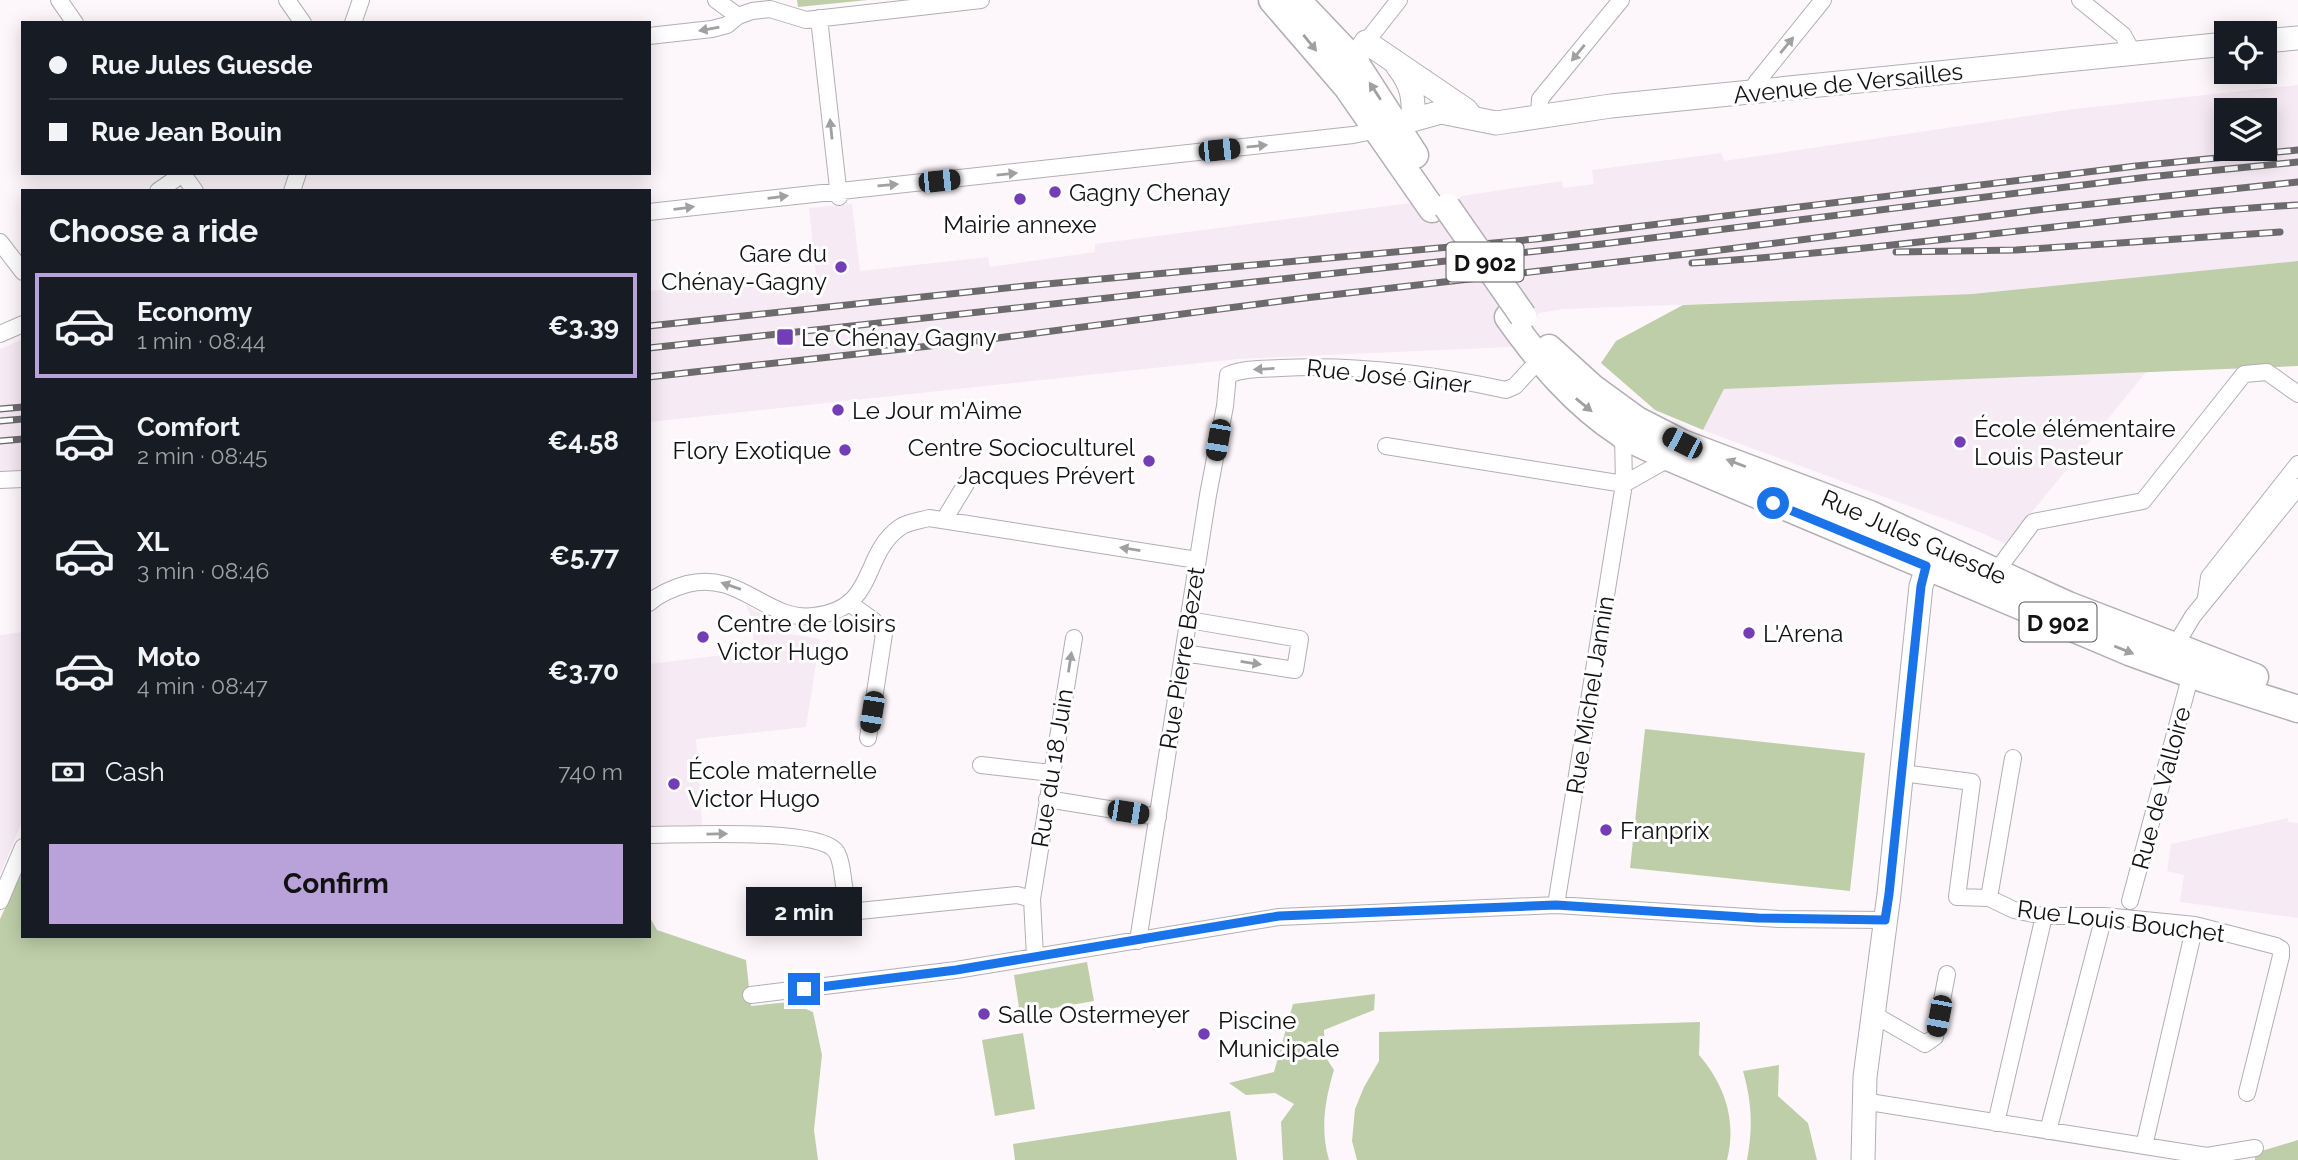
<!DOCTYPE html>
<html lang="en">
<head>
<meta charset="utf-8">
<style>
	:root { --surface:#171b24; --page:#20242c; --text:#f1f3f6; --muted:#9ea1a6; --line:#363941; --accent:#b8a2d9 }
	body { margin:0; font-family:Raleway,sans-serif; background:var(--page); color:var(--text); height:100vh; display:flex; flex-direction:column; font-size:26px; white-space:nowrap }
	* { box-sizing:border-box; margin:0 }
	p { font-size:23px; color:var(--muted) }
	.icon { flex:none; width:38px; height:38px; fill:none; stroke:currentColor; stroke-width:2; stroke-linecap:round; stroke-linejoin:round }
	.map { position:relative; flex:1; overflow:hidden }
	.panel { position:absolute; left:21px; top:189px; width:630px; height:749px; display:flex; flex-direction:column; background:var(--surface); border-radius:0px; box-shadow:0 4px 18px #0003 }
	.panel>* { flex:none }
	.guide { position:absolute; left:21px; top:21px; width:630px; height:154px; border-radius:0px; box-shadow:0 4px 18px #0003; display:grid; align-content:center; height:154px; padding:0 28px; background:var(--surface) }
	.controls { position:absolute; left:2214px; top:21px; display:grid; gap:14px }
	.controls a { display:grid; place-items:center; width:63px; height:63px; border-radius:0px; background:var(--surface); box-shadow:0 4px 18px #0003; font-size:35px }
	.end { position:absolute; width:32px; height:32px; margin:-16px; border:9px solid #1a73e8; background:#fff; box-shadow:0 0 0 4px #fff }
	.from { border-radius:50% }
	.bubble { position:absolute; height:49px; border-radius:0px; background:var(--surface); box-shadow:0 4px 18px #0003; font-size:23px; font-weight:700; line-height:49px; text-align:center }
	.car { position:absolute; width:21px; height:42px; margin:-21px -10px; border-radius:9px; box-shadow:0 0 5px 2px #0007; background:linear-gradient(#222 24%,#8ab4d8 0 40%,#222 0 76%,#8ab4d8 0 86%,#222 0) }
	.guide b { display:flex; align-items:center; gap:24px; height:66px; font-size:26px }
	.guide b+b { border-top:2px solid var(--line) }
	.guide i { width:18px; height:18px; background:var(--text) }
	ul { padding:0; list-style:none }
	li { display:flex; align-items:center; gap:21px; height:105px; margin:0 14px 10px; padding:0 14px; border:4px solid transparent; border-radius:0px }
	li div { flex:1 }
	li b { display:block; font-size:26px }
	li em { font-style:normal; font-weight:700 }
	li.on { border-color:var(--accent) }
	li>.icon { width:63px; height:63px; stroke-width:1.5 }
	h2 { padding:0 28px; font-size:32px; line-height:84px }
	.pay { display:flex; align-items:center; gap:18px; height:77px; padding:0 28px; font-size:26px }
	.pay p { margin-inline-start:auto }
	.button { display:flex; gap:14px; margin-top:auto; padding:14px 28px }
	.button a { flex:1; height:80px; border-radius:0px; background:var(--accent); color:#111; font-size:28px; font-weight:700; line-height:80px; text-align:center }
	.map>svg:first-child { display:block }
	.built { fill:#f6eaf5; fill-rule:evenodd }
	.green { fill:#becea9 }
	.lines { fill:none; stroke-linecap:round; stroke-linejoin:round }
	.street-casing { stroke:#b3aeb3; stroke-width:18 }
	.secondary-casing { stroke:#b3aeb3; stroke-width:25 }
	.primary-casing { stroke:#b3aeb3; stroke-width:29 }
	.street { stroke:#fff; stroke-width:16 }
	.secondary { stroke:#fff; stroke-width:23 }
	.primary { stroke:#fff; stroke-width:26 }
	.rail-casing { stroke:#6c6a6c; stroke-width:7 }
	.rail { stroke:#fff; stroke-width:4.5; stroke-dasharray:13; stroke-linecap:butt }
	.primary-bridge-casing { stroke:#b3aeb3; stroke-width:29; stroke-linecap:butt }
	.primary-bridge { stroke:#fff; stroke-width:26 }
	.oneway { fill:#a1a0a1 }
	.route { stroke:#1a73e8; stroke-width:9 }
	.poi-dot { fill:#733eb5; stroke:#fff; stroke-width:2.5 }
	.labels { text-anchor:middle; dominant-baseline:central; stroke-width:6; stroke-linejoin:round; paint-order:stroke }
	.shield { fill:#fff; stroke:#5a595a; stroke-width:2 }
	.shield-label { font-size:23px; font-weight:bold; fill:#131213 }
	.street-label { font-size:24px; fill:#131213; stroke:#fff }
	.poi-label { font-size:24px; fill:#131213; stroke:#fff; text-anchor:start }
</style>
</head>
<body>
<div class="map">
<svg width="2298" height="1160" viewBox="0 0 2298 1160">
	<rect width="100%" height="100%" fill="#fdf7fc"/>
	<path class="built" d="M 2298,85 L 2298,261 L 1972,294 L 1564,309 L 1539,313 L 1510,347 L 1238,359 L 649,422 L 649,291 L 816,275 L 809,208 L 852,204 L 860,271 L 988,257 L 990,267 L 1095,252 L 1095,244 L 1410,203 L 1458,200 L 1461,196 L 1562,181 L 1563,188 L 1594,184 L 1592,170 L 1721,153 L 1724,161 L 2074,109 ZM 2226,110 L 2264,110 L 2264,149 L 2226,149 Z
		M 23,339 L 23,472 L 0,473 L 0,349 Z
		M 2146,372 L 2006,544 L 1977,531 L 1703,430 L 1724,389 Z
		M 745,604 L 767,619 L 788,626 L 790,634 L 820,639 L 806,727 L 696,739 L 702,825 L 649,826 L 649,664 L 755,651 L 750,614 Z
		M 23,632 L 23,820 L 0,874 L 0,635 Z
		M 2288,818 L 2288,822 L 2298,823 L 2298,918 L 2180,902 L 2184,875 L 2167,871 L 2171,844 Z"/>
	<path class="green" d="M 797,0 L 868,0 L 798,7 Z
		M 2298,261 L 2298,366 L 1724,389 L 1703,430 L 1655,410 L 1601,363 L 1616,341 L 1683,305 L 1972,294 Z
		M 1645,729 L 1865,753 L 1850,891 L 1630,868 Z
		M 23,868 L 23,936 L 649,936 L 649,916 L 657,930 L 746,960 L 751,1006 L 789,1002 L 813,1012 L 822,1055 L 814,1130 L 818,1160 L 0,1160 L 0,919 Z
		M 1087,962 L 1094,1001 L 1020,1014 L 1014,975 Z
		M 1375,994 L 1374,1010 L 1324,1030 L 1325,1056 L 1334,1070 C 1325,1100 1320,1129 1329,1160 L 1283,1160 L 1281,1122 L 1294,1104 L 1275,1093 L 1246,1095 L 1229,1083 L 1274,1072 L 1293,1004 Z
		M 1700,1022 L 1699,1055 C 1725,1085 1737,1121 1727,1160 L 1357,1160 L 1352,1141 L 1355,1109 L 1364,1087 L 1379,1061 L 1379,1032 Z
		M 1023,1033 L 1035,1109 L 995,1116 L 982,1040 Z
		M 1779,1065 L 1778,1096 L 1808,1123 L 1817,1160 L 1747,1160 C 1753,1127 1752,1103 1743,1071 Z
		M 1230,1111 L 1237,1160 L 1015,1160 L 1013,1144 Z
		M 2298,1140 L 2298,1160 L 2255,1160 L 2255,1153 Z"/>
	<g class="lines">
		<g class="street-casing">
			<path id="street" d="M 59,0 L 75,23
				M 287,0 L 303,23
				M 716,0 L 738,16
				M 2080,0 L 2123,35 L 2133,53
				M 819,18 L 839,197
				M 353,23 L 361,0
				M 649,36 L 712,29 L 727,25 L 738,16 L 752,11 L 770,9 L 806,20 L 981,0
				M 1366,42 L 1399,0
				M 1756,92 L 1756,83 L 1823,0
				M 1539,117 L 1540,99 L 1621,0
				M 182,173 L 195,191
				M 158,191 L 184,173
				M 292,191 L 298,173
				M 649,212 L 1353,135 L 1378,130
				M 0,242 L 23,272
				M 0,334 L 23,324
				M 1386,446 L 1624,484
				M 0,480 L 23,479
				M 1624,484 L 1670,458
				M 944,520 L 967,482
				M 1995,573 L 2033,522 L 2143,501 L 2244,374 L 2267,372 L 2298,394
				M 2206,597 L 2209,577 L 2298,464
				M 649,603 C 660,593 673,588 687,584 C 740,570 767,622 814,616 C 877,609 861,556 899,528 C 907,522 919,521 929,518 L 1197,560
				M 849,603 L 873,620 L 884,634 L 868,738
				M 2172,651 L 2193,616 L 2298,487
				M 1184,653 L 1295,670 L 1300,639 L 1189,620
				M 981,765 L 1051,773
				M 1902,773 L 1972,782 L 1957,897 L 1989,898 L 2014,910 L 2044,916 L 2104,916 L 2195,925 L 2276,946 L 2281,949 L 2281,956 L 2247,1093
				M 1047,799 L 1158,817
				M 649,835 C 681,835 823,827 837,853 C 847,871 838,901 859,911 L 1017,895 L 1032,899 L 1035,957
				M 1989,898 L 2013,758
				M 1032,899 L 1074,638
				M 0,901 L 23,847
				M 2130,901 L 2191,674
				M 1556,905 L 1624,484 L 1623,435
				M 1138,941 L 1208,495 L 1225,406 L 1228,375 C 1245,368 1263,369 1281,368 C 1356,364 1433,374 1506,390 L 1515,386 L 1539,360
				M 751,995 L 956,970 L 1279,917 L 1556,905 L 1779,919 L 1885,920
				M 1873,1014 L 1925,1044 L 1935,1037 L 1947,974
				M 1863,1101 L 2207,1156 L 2255,1148
				M 1996,1123 L 2044,916
				M 2048,1131 L 2104,916
				M 2144,1146 L 2195,925"/>
		</g>
		<g class="secondary-casing">
			<path id="secondary" d="M 2264,41 L 2298,38
				M 1398,67 C 1412,84 1414,98 1413,119
				M 1345,74 L 1366,42 L 1466,110 L 1469,114
				M 1380,129 L 1441,112 L 1496,123 L 1611,106 L 2226,44
				M 1863,1160 L 1865,1077 L 1889,894 L 1921,586 L 1933,549"/>
		</g>
		<g class="primary-casing">
			<path id="primary" d="M 1272,0 L 1347,87 L 1432,209
				M 1297,0 L 1353,59 L 1415,155
				M 1508,317 C 1540,362 1574,403 1621,434 C 1636,443 1654,450 1670,458 L 2129,652 L 2204,679 L 2298,709
				M 1549,348 L 1593,388 L 1637,420 L 1682,443 L 1870,514 L 2068,605 L 2255,677"/>
		</g>
		<use href="#street" class="street"/>
		<use href="#secondary" class="secondary"/>
		<use href="#primary" class="primary"/>
		<g class="rail-casing">
			<path id="rail" d="M 1896,252 L 2016,250 L 2280,232
				M 1692,263 C 1894,250 2095,217 2298,205
				M 649,326 L 1025,286 L 1536,239 L 2136,166 L 2298,150
				M 649,348 L 1602,244 L 2148,177 L 2298,162
				M 649,377 L 975,341 L 1305,298 L 1704,252 L 2045,209 L 2298,182
				M 0,409 L 23,407
				M 0,421 L 23,419
				M 0,441 L 23,439"/>
		</g>
		<use href="#rail" class="rail"/>
		<g class="primary-bridge-casing">
			<path id="primary-bridge" d="M 1447,207 L 1523,316"/>
		</g>
		<use href="#primary-bridge" class="primary-bridge"/>
	</g>
	<defs><path id="oneway-solid" d="M-6-.8H1V-3.2L6.5 0L1 3.2V.8H-6Z" transform="scale(1.75)"/></defs>
	<g class="oneway">
		<use href="#oneway-solid" transform="translate(709 29) rotate(170)"/>
		<use href="#oneway-solid" transform="translate(1310 43) rotate(51)"/>
		<use href="#oneway-solid" transform="translate(1787 45) rotate(-51)"/>
		<use href="#oneway-solid" transform="translate(1578 53) rotate(129)"/>
		<use href="#oneway-solid" transform="translate(1375 91) rotate(-123)"/>
		<use href="#oneway-solid" transform="translate(831 129) rotate(-96)"/>
		<use href="#oneway-solid" transform="translate(1257 146) rotate(-6)"/>
		<use href="#oneway-solid" transform="translate(1007 174) rotate(-6)"/>
		<use href="#oneway-solid" transform="translate(888 185) rotate(-5)"/>
		<use href="#oneway-solid" transform="translate(778 197) rotate(-7)"/>
		<use href="#oneway-solid" transform="translate(684 208) rotate(-7)"/>
		<use href="#oneway-solid" transform="translate(1264 369) rotate(177)"/>
		<use href="#oneway-solid" transform="translate(1584 405) rotate(39)"/>
		<use href="#oneway-solid" transform="translate(1736 463) rotate(-159)"/>
		<use href="#oneway-solid" transform="translate(1130 549) rotate(-171)"/>
		<use href="#oneway-solid" transform="translate(731 586) rotate(-161)"/>
		<use href="#oneway-solid" transform="translate(2124 650) rotate(22)"/>
		<use href="#oneway-solid" transform="translate(1070 662) rotate(-81)"/>
		<use href="#oneway-solid" transform="translate(1251 663) rotate(9)"/>
		<use href="#oneway-solid" transform="translate(717 834) rotate(-1)"/>
	</g>
	<g class="lines">
		<path class="route" d="M 804,989 L 956,970 L 1279,916 L 1556,905 L 1758,918 L 1885,920 L 1889,894 L 1921,586 L 1926,566 L 1773,503"/>
	</g>
	<g class="poi-dot">
		<circle cx="1055" cy="192" r="7"/>
		<circle cx="1020" cy="199" r="7"/>
		<circle cx="841" cy="267" r="7"/>
		<rect x="776" y="328" width="18" height="18" rx="3.5"/>
		<circle cx="838" cy="410" r="7"/>
		<circle cx="1960" cy="442" r="7"/>
		<circle cx="845" cy="450" r="7"/>
		<circle cx="1149" cy="461" r="7"/>
		<circle cx="1749" cy="633" r="7"/>
		<circle cx="703" cy="637" r="7"/>
		<circle cx="674" cy="784" r="7"/>
		<circle cx="1606" cy="830" r="7"/>
		<circle cx="984" cy="1014" r="7"/>
		<circle cx="1204" cy="1034" r="7"/>
	</g>
	<g class="labels">
		<g class="shield">
			<rect x="1446.5" y="242.5" width="77" height="39" rx="5"/>
			<rect x="2019.5" y="602.5" width="77" height="39" rx="5"/>
		</g>
		<g class="shield-label">
			<text x="1485" y="262">D 902</text>
			<text x="2058" y="622">D 902</text>
		</g>
		<g class="street-label">
			<text transform="translate(1848 83) rotate(-6)">Avenue de Versailles</text>
			<text transform="translate(1389 376) rotate(6)">Rue José Giner</text>
			<text transform="translate(1914 537) rotate(24)">Rue Jules Guesde</text>
			<text transform="translate(1182 658) rotate(-81)">Rue Pierre Bezet</text>
			<text transform="translate(1590 695) rotate(-81)">Rue Michel Jannin</text>
			<text transform="translate(1052 768) rotate(-81)">Rue du 18 Juin</text>
			<text transform="translate(2161 788) rotate(-75)">Rue de Valloire</text>
			<text transform="translate(2121 921) rotate(7)">Rue Louis Bouchet</text>
		</g>
		<g class="poi-label">
			<text x="1069" y="192">Gagny Chenay</text>
			<text x="1020" y="224" text-anchor="middle">Mairie annexe</text>
			<text x="827" y="253" text-anchor="end">Gare du<tspan x="827" dy="28">Chénay-Gagny</tspan></text>
			<text x="801" y="337">Le Chénay Gagny</text>
			<text x="852" y="410">Le Jour m'Aime</text>
			<text x="1974" y="428">École élémentaire<tspan x="1974" dy="28">Louis Pasteur</tspan></text>
			<text x="1135" y="447" text-anchor="end">Centre Socioculturel<tspan x="1135" dy="28">Jacques Prévert</tspan></text>
			<text x="831" y="450" text-anchor="end">Flory Exotique</text>
			<text x="717" y="623">Centre de loisirs<tspan x="717" dy="28">Victor Hugo</tspan></text>
			<text x="1763" y="633">L'Arena</text>
			<text x="688" y="770">École maternelle<tspan x="688" dy="28">Victor Hugo</tspan></text>
			<text x="1620" y="830">Franprix</text>
			<text x="998" y="1014">Salle Ostermeyer</text>
			<text x="1218" y="1020">Piscine<tspan x="1218" dy="28">Municipale</tspan></text>
		</g>
	</g>
</svg>
<div class="controls">
<a><svg class="icon" aria-label="locate" viewBox="0 0 24 24"><circle cx="12" cy="12" r="6"/><path d="M12 2v4M12 18v4M2 12h4M18 12h4"/></svg></a>
<a><svg class="icon" aria-label="layers" viewBox="0 0 24 24"><path d="M12 4l9 5-9 5-9-5zM3 14l9 5 9-5"/></svg></a>
</div>
<i class="end from" style="left:1773px;top:503px"></i>
<i class="end" style="left:804px;top:989px"></i>
<div class="bubble" style="left:746px;top:887px;width:116px">2 min</div>
<i class="car" style="left:1219px;top:150px;rotate:84deg"></i>
<i class="car" style="left:939px;top:181px;rotate:84deg"></i>
<i class="car" style="left:1218px;top:440px;rotate:190deg"></i>
<i class="car" style="left:1682px;top:443px;rotate:297deg"></i>
<i class="car" style="left:872px;top:712px;rotate:189deg"></i>
<i class="car" style="left:1128px;top:812px;rotate:99deg"></i>
<i class="car" style="left:1939px;top:1016px;rotate:191deg"></i>
<div class="guide">
<b><i class="from"></i>Rue Jules Guesde</b>
<b><i></i>Rue Jean Bouin</b>
</div>
<section class="panel">
<h2>Choose a ride</h2>
<ul>
<li class="on"><svg class="icon" aria-label="car" viewBox="0 0 24 24"><path d="M5 17H2v-5l4-1 3-4h7l3 4 3 1v5h-3M9 17h6M6 11h13"/><circle cx="7" cy="17" r="2"/><circle cx="17" cy="17" r="2"/></svg><div><b>Economy</b><p>1 min · 08:44</p></div><em>€3.39</em></li>
<li><svg class="icon" aria-label="car" viewBox="0 0 24 24"><path d="M5 17H2v-5l4-1 3-4h7l3 4 3 1v5h-3M9 17h6M6 11h13"/><circle cx="7" cy="17" r="2"/><circle cx="17" cy="17" r="2"/></svg><div><b>Comfort</b><p>2 min · 08:45</p></div><em>€4.58</em></li>
<li><svg class="icon" aria-label="car" viewBox="0 0 24 24"><path d="M5 17H2v-5l4-1 3-4h7l3 4 3 1v5h-3M9 17h6M6 11h13"/><circle cx="7" cy="17" r="2"/><circle cx="17" cy="17" r="2"/></svg><div><b>XL</b><p>3 min · 08:46</p></div><em>€5.77</em></li>
<li><svg class="icon" aria-label="car" viewBox="0 0 24 24"><path d="M5 17H2v-5l4-1 3-4h7l3 4 3 1v5h-3M9 17h6M6 11h13"/><circle cx="7" cy="17" r="2"/><circle cx="17" cy="17" r="2"/></svg><div><b>Moto</b><p>4 min · 08:47</p></div><em>€3.70</em></li>
</ul>
<div class="pay"><svg class="icon" aria-label="cash" viewBox="0 0 24 24"><path d="M3 7h18v10H3z"/><circle cx="12" cy="12" r="2"/></svg>Cash<p>740 m</p></div>
<div class="button"><a>Confirm</a></div>
</section>
</div>
</body>
</html>
